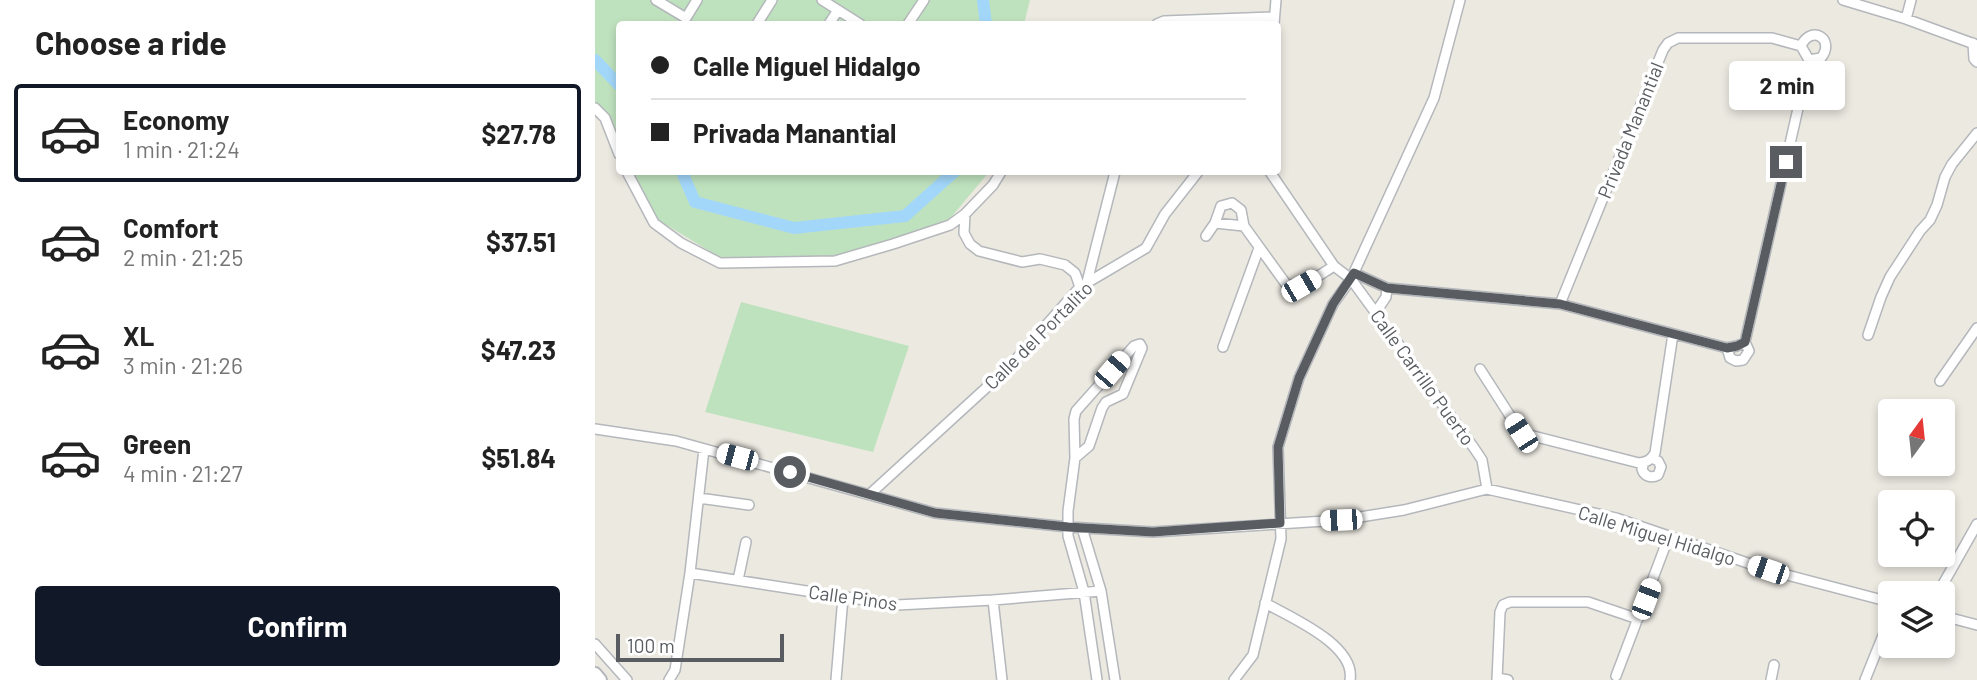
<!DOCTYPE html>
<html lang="en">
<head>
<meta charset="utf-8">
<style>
	:root { --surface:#fff; --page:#f2f2f2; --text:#222; --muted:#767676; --line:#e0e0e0; --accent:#111827 }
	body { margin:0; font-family:Barlow,sans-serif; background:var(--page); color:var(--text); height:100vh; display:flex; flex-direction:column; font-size:26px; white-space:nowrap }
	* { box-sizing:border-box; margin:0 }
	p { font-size:23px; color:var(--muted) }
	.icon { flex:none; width:38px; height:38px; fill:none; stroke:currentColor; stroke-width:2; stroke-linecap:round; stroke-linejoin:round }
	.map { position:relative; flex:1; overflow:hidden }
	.side { display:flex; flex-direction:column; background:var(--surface); width:595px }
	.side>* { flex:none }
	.banner { position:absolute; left:21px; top:21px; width:665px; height:154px; border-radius:7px; box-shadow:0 4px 10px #0003; display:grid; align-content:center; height:154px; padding:0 35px; background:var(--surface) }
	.needle { width:46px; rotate:15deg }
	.fabs { position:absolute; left:1283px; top:399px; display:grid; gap:14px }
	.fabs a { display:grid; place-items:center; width:77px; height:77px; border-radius:7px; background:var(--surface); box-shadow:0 4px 10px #0003; font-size:35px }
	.scale { position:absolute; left:21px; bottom:18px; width:168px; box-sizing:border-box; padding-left:7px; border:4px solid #595d61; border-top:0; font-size:19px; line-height:24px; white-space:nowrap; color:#595d61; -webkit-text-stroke:5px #fff; paint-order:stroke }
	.end { position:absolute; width:32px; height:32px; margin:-16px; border:9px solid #595d61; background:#fff; box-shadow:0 0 0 4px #fff }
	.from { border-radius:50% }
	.bubble { position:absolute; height:49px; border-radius:7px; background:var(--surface); box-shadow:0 4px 10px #0003; font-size:23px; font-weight:700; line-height:49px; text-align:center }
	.car { position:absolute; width:21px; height:42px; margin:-21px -10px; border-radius:9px; box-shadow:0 0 5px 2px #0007; background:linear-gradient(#fff 24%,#345 0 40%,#fff 0 76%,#345 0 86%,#fff 0) }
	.banner b { display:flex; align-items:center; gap:24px; height:66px; font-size:26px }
	.banner b+b { border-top:2px solid var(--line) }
	.banner i { width:18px; height:18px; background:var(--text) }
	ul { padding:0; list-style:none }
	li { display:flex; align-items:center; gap:21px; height:98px; margin:0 14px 10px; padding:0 21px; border:4px solid transparent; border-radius:7px }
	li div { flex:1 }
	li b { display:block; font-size:26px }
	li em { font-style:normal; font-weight:700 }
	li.on { border-color:var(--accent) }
	li>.icon { width:63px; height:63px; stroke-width:1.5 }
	h2 { padding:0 35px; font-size:32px; line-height:84px }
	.button { display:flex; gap:14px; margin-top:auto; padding:14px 35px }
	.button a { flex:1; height:80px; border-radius:7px; background:var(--accent); color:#fff; font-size:28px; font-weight:700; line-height:80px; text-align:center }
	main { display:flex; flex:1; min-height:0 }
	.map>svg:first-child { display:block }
	.green { fill:#bfe2be }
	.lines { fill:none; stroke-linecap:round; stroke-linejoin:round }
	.canal { stroke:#a3d7fa; stroke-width:12 }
	.street-casing { stroke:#b4b7bb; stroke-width:12 }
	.secondary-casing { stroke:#b3b6bb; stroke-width:16 }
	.street { stroke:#fff; stroke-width:9 }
	.secondary { stroke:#fff; stroke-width:12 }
	.route { stroke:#595d61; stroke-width:9 }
	.labels { text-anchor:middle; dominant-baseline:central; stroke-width:7; stroke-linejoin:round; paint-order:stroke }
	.street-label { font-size:19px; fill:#595d61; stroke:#fff }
</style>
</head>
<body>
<main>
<section class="side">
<h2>Choose a ride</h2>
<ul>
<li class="on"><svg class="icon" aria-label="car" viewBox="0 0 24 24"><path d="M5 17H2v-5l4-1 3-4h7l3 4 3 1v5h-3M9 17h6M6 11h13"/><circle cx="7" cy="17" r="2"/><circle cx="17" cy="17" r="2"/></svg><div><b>Economy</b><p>1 min · 21:24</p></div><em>$27.78</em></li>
<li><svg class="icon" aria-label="car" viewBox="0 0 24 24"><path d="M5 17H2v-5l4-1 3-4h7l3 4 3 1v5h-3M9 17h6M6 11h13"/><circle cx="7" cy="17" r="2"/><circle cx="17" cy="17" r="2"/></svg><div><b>Comfort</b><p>2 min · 21:25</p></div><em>$37.51</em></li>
<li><svg class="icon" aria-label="car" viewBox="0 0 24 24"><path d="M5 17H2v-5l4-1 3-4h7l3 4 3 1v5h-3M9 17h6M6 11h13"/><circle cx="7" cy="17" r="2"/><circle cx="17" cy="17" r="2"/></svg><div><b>XL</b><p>3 min · 21:26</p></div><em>$47.23</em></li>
<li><svg class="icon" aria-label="car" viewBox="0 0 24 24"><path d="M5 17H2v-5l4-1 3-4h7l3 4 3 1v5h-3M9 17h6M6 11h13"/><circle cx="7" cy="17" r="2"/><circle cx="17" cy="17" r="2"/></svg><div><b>Green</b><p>4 min · 21:27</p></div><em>$51.84</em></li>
</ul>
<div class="button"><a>Confirm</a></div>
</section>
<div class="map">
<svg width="1382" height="680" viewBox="0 0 1382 680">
	<rect width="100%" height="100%" fill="#ece9e1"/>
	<path class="green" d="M 0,0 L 435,0 L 429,24 L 24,24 L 24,145 L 11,113 L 0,102 Z
		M 35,172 L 394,172 L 353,221 L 241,256 L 126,258 L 60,218 Z
		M 146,302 L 314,346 L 278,452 L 110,412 Z"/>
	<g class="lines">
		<path class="canal" d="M 388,0 L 391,24
			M 0,60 L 24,85
			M 87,172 L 100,202 L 199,228 L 310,216 L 359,172"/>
		<g class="street-casing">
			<path id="street" d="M 61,0 L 91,18 L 102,0
				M 227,0 L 265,24
				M 1248,0 L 1311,19 L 1382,45
				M 1311,19 L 1316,0
				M 162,24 L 177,0
				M 234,24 L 243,10
				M 313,24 L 329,0
				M 562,24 L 569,21 L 679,17
				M 679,24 L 681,0
				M 1378,43 L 1379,59 L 1382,62
				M 1206,46 C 1216,24 1241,39 1226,58 L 1214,60
				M 0,108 L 10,118 L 24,154
				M 32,172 L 59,223 L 86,243 L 125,263 L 240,261 L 298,244 L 355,225 L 370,214 L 398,185 L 406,172
				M 675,172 L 739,266 L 756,279 L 879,448 L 887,460 L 892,489
				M 370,214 L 369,233 L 375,244 L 384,251 L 427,262 L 445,259 L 470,265 L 480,273 L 485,287
				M 620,223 L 626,206 L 637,203 L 646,210 L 649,226
				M 611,236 L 620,223 L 649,226 L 691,284 C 709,289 724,275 739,266
				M 759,273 L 792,288 L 965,304 L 1132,348 L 1142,346 L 1150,342 L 1214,60 L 1206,46 L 1177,38 L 1083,38 L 1073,43 L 1068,50 L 965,304
				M 492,282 L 520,172
				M 781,312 L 791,297 L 792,288
				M 1273,335 L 1286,297 L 1295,277 L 1325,231 L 1335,220 L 1342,205 L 1350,177 L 1357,164 L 1382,133
				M 628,347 L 664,248
				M 1132,348 L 1135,358 L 1141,361 L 1148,360 L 1154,351 L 1150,342
				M 885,369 L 926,433 L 1044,463 C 1052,462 1056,460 1060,453 L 1078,334
				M 1345,381 L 1382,328
				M 0,429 L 81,441 L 340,513 L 473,527 L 558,532 L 746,520 L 809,510 L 892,489 L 1021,518 L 1173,570 L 1295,602
				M 480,458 L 494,446 L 507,408 L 511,402 L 528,394 L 547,348 L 545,344 L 539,346 L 481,411 L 479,419 L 480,458 L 473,511 L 473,536 L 489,592 L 502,680
				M 1049,462 L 1047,469 C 1049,476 1056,479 1063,475 L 1066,467 L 1063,461 L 1057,458
				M 275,494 L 415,366 L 485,287 L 551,248 L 570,214 L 603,172
				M 104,498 L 154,505
				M 487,528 L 506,591 L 520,680
				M 95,573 L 302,605 L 398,600 L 506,591
				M 143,580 L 151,542
				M 1343,593 L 1382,524
				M 398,600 L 407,680
				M 670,603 C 695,617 761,645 755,680
				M 1348,616 L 1382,625
				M 0,644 L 32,680
				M 1021,676 L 1074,536
				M 902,678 L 913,680
				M 74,680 L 80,670 L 95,573 L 109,449
				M 241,680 L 248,597
				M 639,680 L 658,655 L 686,539 L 683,447 L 704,378 L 738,304 L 756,279 L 839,98 L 865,0
				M 902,680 L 905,612 L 908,605 L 915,602 L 993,602 L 1043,619
				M 1176,680 L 1179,665
				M 1270,680 L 1295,618"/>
		</g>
		<g class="secondary-casing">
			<path id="secondary" d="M 0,674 L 5,680"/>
		</g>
		<use href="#street" class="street"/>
		<use href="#secondary" class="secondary"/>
	</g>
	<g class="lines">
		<path class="route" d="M 195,472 L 340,513 L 473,527 L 558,532 L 685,523 L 683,447 L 704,378 L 738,304 L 759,273 L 792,288 L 965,304 L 1132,348 L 1142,346 L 1150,342 L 1191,162"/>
	</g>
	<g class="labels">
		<g class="street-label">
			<text transform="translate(1035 130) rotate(-68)">Privada Manantial</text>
			<text transform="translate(443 335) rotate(-45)">Calle del Portalito</text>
			<text transform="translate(828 377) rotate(54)">Calle Carrillo Puerto</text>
			<text transform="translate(1062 535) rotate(17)">Calle Miguel Hidalgo</text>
			<text transform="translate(258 597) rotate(8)">Calle Pinos</text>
		</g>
	</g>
</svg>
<div class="fabs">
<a><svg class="needle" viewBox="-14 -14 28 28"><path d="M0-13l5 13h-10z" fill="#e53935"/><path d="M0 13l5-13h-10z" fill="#767676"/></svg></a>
<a><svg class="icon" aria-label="locate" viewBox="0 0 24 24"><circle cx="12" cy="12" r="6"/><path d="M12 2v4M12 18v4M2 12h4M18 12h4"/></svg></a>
<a><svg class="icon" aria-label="layers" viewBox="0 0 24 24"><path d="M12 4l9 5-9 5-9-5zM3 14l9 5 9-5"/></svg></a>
</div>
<div class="scale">100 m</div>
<i class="end from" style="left:195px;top:472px"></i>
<i class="end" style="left:1191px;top:162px"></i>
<div class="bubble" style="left:1134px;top:61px;width:116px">2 min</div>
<i class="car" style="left:706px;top:286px;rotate:60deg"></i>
<i class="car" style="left:517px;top:370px;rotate:41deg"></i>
<i class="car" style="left:926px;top:433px;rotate:327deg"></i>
<i class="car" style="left:142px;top:457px;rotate:285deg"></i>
<i class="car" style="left:746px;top:520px;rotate:268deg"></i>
<i class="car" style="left:1173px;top:570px;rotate:289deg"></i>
<i class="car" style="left:1051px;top:599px;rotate:21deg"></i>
<div class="banner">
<b><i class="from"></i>Calle Miguel Hidalgo</b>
<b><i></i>Privada Manantial</b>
</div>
</div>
</main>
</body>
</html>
